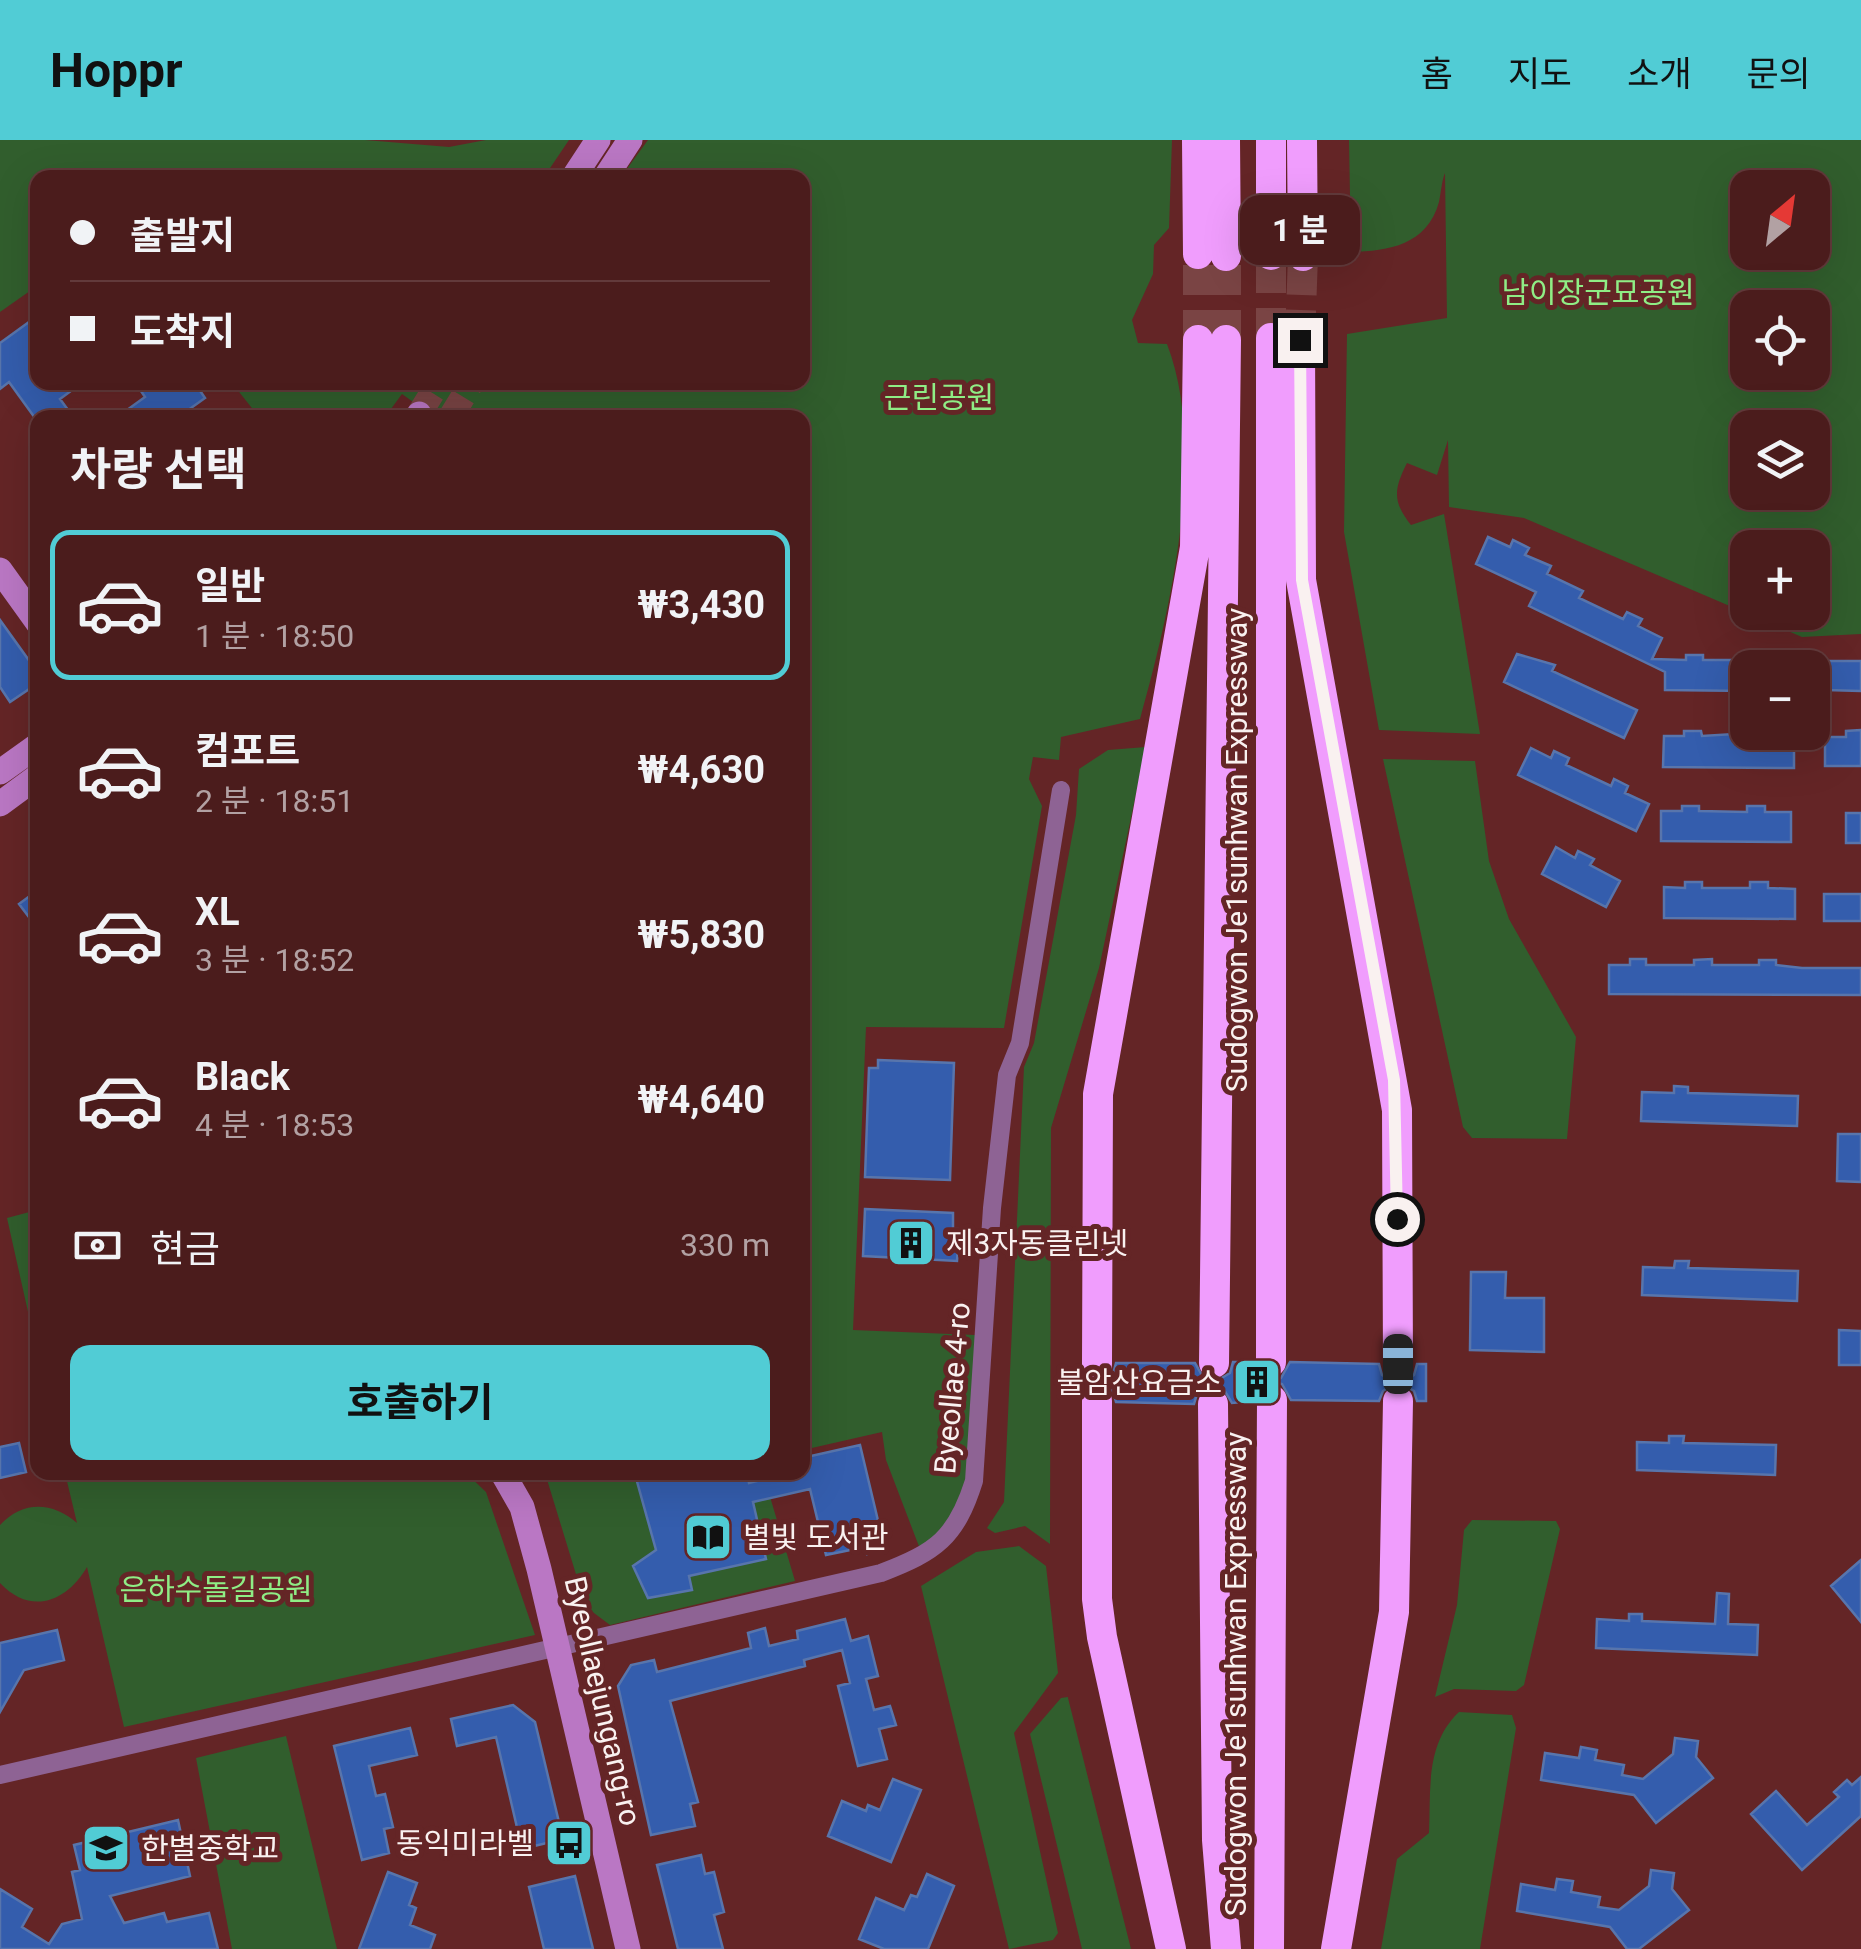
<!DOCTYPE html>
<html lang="ko">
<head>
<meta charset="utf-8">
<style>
	:root { --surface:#4b1c1c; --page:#552929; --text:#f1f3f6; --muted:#b2a1a3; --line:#623a3b; --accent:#51ccd5 }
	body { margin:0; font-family:Roboto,"Noto Sans KR",sans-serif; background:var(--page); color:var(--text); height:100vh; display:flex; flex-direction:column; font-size:38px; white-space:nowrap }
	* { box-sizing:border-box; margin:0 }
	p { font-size:32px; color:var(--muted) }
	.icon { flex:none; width:55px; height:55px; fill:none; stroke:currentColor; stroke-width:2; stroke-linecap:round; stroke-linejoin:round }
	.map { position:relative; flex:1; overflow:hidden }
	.details { position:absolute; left:30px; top:270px; width:780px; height:1070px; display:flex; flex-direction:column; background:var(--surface); border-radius:20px; box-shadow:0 10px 40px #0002,0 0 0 2px var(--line) }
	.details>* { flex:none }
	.banner { position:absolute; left:30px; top:30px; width:780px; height:220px; border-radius:20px; box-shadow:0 10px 40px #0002,0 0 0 2px var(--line); display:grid; align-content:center; height:220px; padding:0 40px; background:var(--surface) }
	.needle { width:65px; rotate:29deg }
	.fabs { position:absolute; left:1730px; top:30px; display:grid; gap:20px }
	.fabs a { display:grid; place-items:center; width:100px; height:100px; border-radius:20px; background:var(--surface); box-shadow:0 10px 40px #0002,0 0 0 2px var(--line); font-size:50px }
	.end { position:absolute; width:45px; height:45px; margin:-22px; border:12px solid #f9f1f0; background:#111; box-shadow:0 0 0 5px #111 }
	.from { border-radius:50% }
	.bubble { position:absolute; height:70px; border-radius:20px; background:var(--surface); box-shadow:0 10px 40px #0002,0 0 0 2px var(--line); font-size:32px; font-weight:700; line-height:70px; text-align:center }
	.car { position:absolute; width:30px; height:60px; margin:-30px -15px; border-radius:12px; box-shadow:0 0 8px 2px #0007; background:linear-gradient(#222 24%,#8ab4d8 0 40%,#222 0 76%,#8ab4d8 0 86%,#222 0) }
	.banner b { display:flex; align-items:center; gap:35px; height:95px; font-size:38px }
	.banner b+b { border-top:2px solid var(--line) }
	.banner i { width:25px; height:25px; background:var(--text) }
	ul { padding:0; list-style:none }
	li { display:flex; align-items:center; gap:30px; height:150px; margin:0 20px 15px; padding:0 20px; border:5px solid transparent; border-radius:20px }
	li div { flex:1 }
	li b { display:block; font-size:38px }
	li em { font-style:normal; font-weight:700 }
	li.current { border-color:var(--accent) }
	li>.icon { width:90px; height:90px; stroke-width:1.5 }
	h2 { padding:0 40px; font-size:45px; line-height:120px }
	.pay { display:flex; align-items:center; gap:25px; height:110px; padding:0 40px; font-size:38px }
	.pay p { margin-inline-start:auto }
	.cta { display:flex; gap:20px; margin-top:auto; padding:20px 40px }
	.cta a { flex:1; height:115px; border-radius:20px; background:var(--accent); color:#111; font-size:40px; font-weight:700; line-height:115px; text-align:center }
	header { display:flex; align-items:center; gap:60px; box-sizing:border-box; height:140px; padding:0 50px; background:var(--accent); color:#111 }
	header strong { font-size:48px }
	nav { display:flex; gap:55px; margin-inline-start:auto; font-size:35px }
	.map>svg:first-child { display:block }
	.green { fill:#315e2d; fill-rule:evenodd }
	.building { fill:#345dad; stroke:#5875ac; stroke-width:2.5 }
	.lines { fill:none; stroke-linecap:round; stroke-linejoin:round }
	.secondary-tunnel { stroke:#7a4444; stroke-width:25; stroke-dasharray:25 12; stroke-linecap:butt }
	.highway-tunnel { stroke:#7a4444; stroke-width:30; stroke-dasharray:30 15; stroke-linecap:butt }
	.street { stroke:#8e6394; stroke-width:18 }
	.secondary { stroke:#ba77c4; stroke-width:25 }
	.highway { stroke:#f09dfd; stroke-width:30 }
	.route { stroke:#f9f1f0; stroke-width:12 }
	.labels { text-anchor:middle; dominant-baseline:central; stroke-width:10; stroke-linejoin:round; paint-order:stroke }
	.park-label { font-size:30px; fill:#8fed85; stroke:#642526 }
	.street-label { font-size:30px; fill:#f9f1f0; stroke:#642526 }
	.poi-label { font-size:30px; fill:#f9f1f0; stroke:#642526; text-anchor:start }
</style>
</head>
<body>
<header>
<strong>Hoppr</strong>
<nav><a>홈</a><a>지도</a><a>소개</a><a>문의</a></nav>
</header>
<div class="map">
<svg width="1861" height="1809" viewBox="0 0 1861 1809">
	<rect width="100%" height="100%" fill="#642526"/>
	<path class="green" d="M 0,0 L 365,0 L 449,7 L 486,0 L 569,0 L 544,37 L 38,38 L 37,146 L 0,172 Z
		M 648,0 L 1172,0 L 1169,88 L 1154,105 L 1153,134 L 1132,180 L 1138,203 L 1167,204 C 1208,310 1170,472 1140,579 L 1061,597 L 1059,620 L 1033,617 L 1029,639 L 1042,666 L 1004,888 L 866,887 L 853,1190 L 975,1195 L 979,1203 L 968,1347 L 953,1382 L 920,1409 L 886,1320 L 882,1292 L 803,1310 L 802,278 L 434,277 L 402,254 L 385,277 L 259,277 L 232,243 L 802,242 L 802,38 L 621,37 Z
		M 1349,0 L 1861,0 L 1861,494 L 1802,497 L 1524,378 L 1449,367 L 1448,300 L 1437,335 L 1407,323 C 1394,349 1392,361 1411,385 L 1444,374 L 1480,594 L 1379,590 L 1344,392 L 1347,194 L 1447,178 L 1445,33 C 1442,40 1441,52 1439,62 C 1427,105 1389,111 1351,112 ZM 1748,48 L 1812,48 L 1812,112 L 1748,112 ZM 1748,168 L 1812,168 L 1812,232 L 1748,232 ZM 1748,288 L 1812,288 L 1812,352 L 1748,352 ZM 1748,408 L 1812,408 L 1812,472 L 1748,472 Z
		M 1146,607 L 1099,828 L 1051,988 L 1050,1404 L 1025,1386 L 995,1393 L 987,1388 L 1004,1362 L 1024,927 L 1034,903 L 1076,675 L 1079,629 L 1108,610 Z
		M 1383,619 L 1475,621 L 1489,721 L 1509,779 L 1576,897 L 1567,999 L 1472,998 L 1463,987 Z
		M 37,1070 L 38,1070 L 37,1212 L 7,1078 Z
		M 65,1333 L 466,1333 L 486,1352 L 535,1495 L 124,1587 L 87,1427 C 68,1460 32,1477 0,1443 L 0,1385 C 23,1360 53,1362 77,1383 Z
		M 545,1333 L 763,1333 L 795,1441 L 610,1485 L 586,1467 Z
		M 1472,1380 L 1556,1381 L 1560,1389 L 1524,1545 L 1516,1551 L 1454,1549 L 1435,1557 L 1457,1465 L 1464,1390 Z
		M 1019,1406 L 1046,1426 L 1058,1533 L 1014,1593 L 1058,1793 L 1053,1800 L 1009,1809 L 921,1446 L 976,1412 Z
		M 1068,1557 L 1068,1558 L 1131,1809 L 1082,1809 L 1030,1594 L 1061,1558 Z
		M 1459,1572 L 1512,1575 L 1516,1588 L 1480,1809 L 1381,1809 L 1397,1719 L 1429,1693 C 1431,1650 1425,1604 1459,1572 Z
		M 286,1596 L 337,1809 L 232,1809 L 196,1618 Z"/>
	<path class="building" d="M 29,182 L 38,194 L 38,242 L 83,242 L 60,259 L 74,278 L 35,278 L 9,242 L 0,249 L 0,203 Z
		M 135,242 L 194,242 L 205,258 L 177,278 L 116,278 L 145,257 Z
		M 1488,397 L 1510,407 L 1513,400 L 1529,408 L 1525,415 L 1551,426 L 1547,434 L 1583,451 L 1579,458 L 1623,479 L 1627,472 L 1642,479 L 1638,486 L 1662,498 L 1652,519 L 1686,520 L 1686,515 L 1703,515 L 1703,520 L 1748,520 L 1748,551 L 1665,550 L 1665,532 L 1529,466 L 1536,452 L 1476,424 Z
		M 0,480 L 38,533 L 38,543 L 10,562 L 0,547 Z
		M 1517,514 L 1555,525 L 1552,531 L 1637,570 L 1624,598 L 1504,542 Z
		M 1827,521 L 1861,521 L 1861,551 L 1827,550 Z
		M 1861,590 L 1861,626 L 1825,626 L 1825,597 L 1846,597 L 1846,591 Z
		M 1684,591 L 1701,591 L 1702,596 L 1767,592 L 1767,597 L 1794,597 L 1794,628 L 1663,627 L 1664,596 L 1684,596 Z
		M 1531,608 L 1551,618 L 1554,611 L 1569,618 L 1566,625 L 1611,646 L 1614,639 L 1628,646 L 1625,653 L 1649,664 L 1636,691 L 1518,635 Z
		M 1682,666 L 1699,666 L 1699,671 L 1747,672 L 1747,666 L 1765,666 L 1765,672 L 1791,672 L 1791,702 L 1661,701 L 1661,671 L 1682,671 Z
		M 1846,673 L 1861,673 L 1861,703 L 1846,703 Z
		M 1556,707 L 1575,718 L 1578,711 L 1594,719 L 1590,725 L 1620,741 L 1606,767 L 1542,734 Z
		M 1685,742 L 1702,742 L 1702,748 L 1750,748 L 1750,742 L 1768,742 L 1768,748 L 1795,749 L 1795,779 L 1664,778 L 1664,747 L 1685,748 Z
		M 38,750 L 38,789 L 19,764 Z
		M 1824,754 L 1861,754 L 1861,781 L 1824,781 Z
		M 1630,819 L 1646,819 L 1646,825 L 1694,825 L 1694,820 L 1712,819 L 1712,825 L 1759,825 L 1759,820 L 1776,820 L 1776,825 L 1802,828 L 1861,828 L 1861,855 L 1609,854 L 1609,825 L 1630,825 Z
		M 878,920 L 954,923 L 950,1040 L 865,1037 L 869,928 L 878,928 Z
		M 1674,946 L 1688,947 L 1688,953 L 1798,956 L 1797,986 L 1641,981 L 1642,952 L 1674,953 Z
		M 1838,994 L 1861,994 L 1861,1042 L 1837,1041 Z
		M 865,1069 L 953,1073 L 953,1089 L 959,1089 L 957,1121 L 863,1116 Z
		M 1675,1121 L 1689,1121 L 1688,1128 L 1798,1131 L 1797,1161 L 1642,1155 L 1643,1127 L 1674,1128 Z
		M 1471,1132 L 1506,1132 L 1505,1158 L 1544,1158 L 1544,1212 L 1470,1210 Z
		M 1839,1190 L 1861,1191 L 1861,1225 L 1839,1225 Z
		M 1233,1222 L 1252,1222 L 1255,1232 L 1270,1241 L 1281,1238 L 1290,1222 L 1379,1224 L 1382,1235 L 1395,1243 L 1383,1251 L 1379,1261 L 1291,1260 L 1282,1244 L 1271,1241 L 1256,1250 L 1253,1261 L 1232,1263 L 1223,1248 L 1212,1245 L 1197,1254 L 1194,1264 L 1116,1262 L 1113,1251 L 1098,1242 L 1113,1234 L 1116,1223 L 1195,1223 L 1204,1239 L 1215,1242 L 1230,1233 Z
		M 1417,1224 L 1426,1224 L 1426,1261 L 1417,1261 L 1414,1251 L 1401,1243 L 1414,1235 Z
		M 1669,1296 L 1684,1296 L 1683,1303 L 1776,1305 L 1775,1335 L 1637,1330 L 1637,1302 L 1669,1303 Z
		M 19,1303 L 26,1332 L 0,1338 L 0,1307 Z
		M 860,1305 L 885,1410 L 867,1414 L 865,1407 L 826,1415 L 810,1349 L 753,1362 L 766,1419 L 689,1436 L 692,1450 L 648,1458 L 633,1426 L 656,1410 L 636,1338 L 659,1332 L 747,1332 L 749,1343 L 777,1336 L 776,1332 L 802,1332 L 802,1318 Z
		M 1861,1420 L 1861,1482 L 1831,1446 Z
		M 1717,1453 L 1729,1454 L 1728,1484 L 1758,1485 L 1757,1515 L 1596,1508 L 1597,1479 L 1629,1481 L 1629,1474 L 1642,1474 L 1642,1481 L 1715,1484 Z
		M 845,1479 L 851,1501 L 868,1496 L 878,1536 L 866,1539 L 874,1570 L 890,1566 L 896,1585 L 879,1589 L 887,1619 L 858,1626 L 838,1546 L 850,1543 L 842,1510 L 804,1520 L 805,1526 L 670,1561 L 698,1662 L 690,1664 L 695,1686 L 651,1695 L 618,1546 L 631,1525 L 654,1520 L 657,1532 L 751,1508 L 748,1493 L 765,1488 L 769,1506 L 798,1499 L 797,1491 Z
		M 57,1490 L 64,1520 L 24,1530 L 0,1572 L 0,1503 Z
		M 513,1565 L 535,1582 L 563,1699 L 522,1709 L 496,1597 L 457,1606 L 451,1579 Z
		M 410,1588 L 417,1615 L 369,1626 L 376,1656 L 385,1654 L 393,1687 L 384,1689 L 389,1713 L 362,1720 L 334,1606 Z
		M 1675,1598 L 1698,1601 L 1696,1617 L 1713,1638 L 1656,1683 L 1634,1655 L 1541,1640 L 1545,1613 L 1579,1618 L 1581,1607 L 1597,1610 L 1595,1620 L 1624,1625 L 1622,1635 L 1643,1639 L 1673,1614 Z
		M 1861,1637 L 1861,1676 L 1802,1730 L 1751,1674 L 1776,1651 L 1807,1685 L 1839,1657 L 1834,1652 L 1847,1640 L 1852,1645 Z
		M 893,1639 L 921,1650 L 891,1722 L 828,1696 L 842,1661 L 866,1671 L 868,1665 L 880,1670 Z
		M 178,1680 L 190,1736 L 110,1756 L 124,1783 L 164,1773 L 167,1782 L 209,1773 L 218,1809 L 0,1809 L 0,1749 L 32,1769 L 22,1787 L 49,1804 L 62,1784 L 82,1779 L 72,1732 L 80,1730 L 74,1705 Z
		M 701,1715 L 705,1734 L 714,1732 L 724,1772 L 714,1775 L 723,1809 L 678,1809 L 657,1725 Z
		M 1651,1730 L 1674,1733 L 1672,1749 L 1689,1770 L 1639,1809 L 1627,1809 L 1610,1787 L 1517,1771 L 1521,1744 L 1555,1750 L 1557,1739 L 1573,1741 L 1571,1752 L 1600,1757 L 1598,1767 L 1619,1770 L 1649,1746 Z
		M 388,1732 L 417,1743 L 409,1765 L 416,1768 L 410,1785 L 435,1795 L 430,1809 L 359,1809 Z
		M 927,1734 L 954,1746 L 928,1809 L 884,1809 L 859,1799 L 876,1758 L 904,1770 L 911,1755 L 917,1757 Z
		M 575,1736 L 593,1809 L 544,1809 L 529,1747 Z"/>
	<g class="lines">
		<path class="secondary-tunnel" d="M 419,274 L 439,242
			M 450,278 L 472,242"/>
		<path class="highway-tunnel" d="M 1271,198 L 1271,115
			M 1198,200 L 1198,114
			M 1226,200 L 1226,116
			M 1300,200 L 1303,116"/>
		<path class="street" d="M 0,1635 L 881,1433 C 936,1412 956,1398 974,1341 L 992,1068 L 1007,935 L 1020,903 L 1061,650"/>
		<path class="secondary" d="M 573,38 L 598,0
			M 605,38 L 630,0
			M 417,278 L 419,274
			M 0,430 L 38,483
			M 0,632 L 38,605
			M 0,664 L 38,636
			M 502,1332 L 522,1367 L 539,1429 L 628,1809"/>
		<path class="highway" d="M 1197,0 L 1198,114
			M 1225,0 L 1226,116
			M 1271,0 L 1271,115
			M 1302,0 L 1303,116
			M 1300,200 L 1301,440 L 1397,970 L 1398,1225
			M 1271,1222 L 1271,198
			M 1214,1223 L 1226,200
			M 1097,1224 L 1098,954 L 1195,407 L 1198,200
			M 1097,1261 L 1097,1459 L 1102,1497 L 1171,1809
			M 1213,1264 L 1217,1700 L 1226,1809
			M 1269,1809 L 1272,1260
			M 1336,1809 L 1394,1472 L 1398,1261"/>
	</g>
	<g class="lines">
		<path class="route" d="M 1300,200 L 1302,440 L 1394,940 L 1397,1079"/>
	</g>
	<defs>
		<g id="building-square" transform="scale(2.5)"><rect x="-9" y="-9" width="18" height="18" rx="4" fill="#51ccd5" stroke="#642526"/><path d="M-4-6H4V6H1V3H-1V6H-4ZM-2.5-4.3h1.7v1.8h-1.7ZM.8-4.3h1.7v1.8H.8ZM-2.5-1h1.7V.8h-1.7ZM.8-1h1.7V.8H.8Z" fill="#111"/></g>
		<g id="library-square" transform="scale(2.5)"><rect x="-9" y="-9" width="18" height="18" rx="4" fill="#51ccd5" stroke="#642526"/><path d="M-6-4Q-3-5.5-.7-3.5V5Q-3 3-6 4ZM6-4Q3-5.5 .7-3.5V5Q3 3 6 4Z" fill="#111"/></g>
		<g id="bus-square" transform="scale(2.5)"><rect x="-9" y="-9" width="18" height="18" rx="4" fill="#51ccd5" stroke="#642526"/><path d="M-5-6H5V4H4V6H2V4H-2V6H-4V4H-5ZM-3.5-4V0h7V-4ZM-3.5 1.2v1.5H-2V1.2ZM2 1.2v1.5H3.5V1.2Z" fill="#111"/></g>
		<g id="school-square" transform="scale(2.5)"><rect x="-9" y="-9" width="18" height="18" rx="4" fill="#51ccd5" stroke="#642526"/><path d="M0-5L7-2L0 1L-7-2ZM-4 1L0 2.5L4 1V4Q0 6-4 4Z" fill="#111"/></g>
	</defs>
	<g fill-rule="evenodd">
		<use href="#building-square" x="911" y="1103"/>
		<use href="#building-square" x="1257" y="1242"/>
		<use href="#library-square" x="708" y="1397"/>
		<use href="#bus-square" x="569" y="1703"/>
		<use href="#school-square" x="106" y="1708"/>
	</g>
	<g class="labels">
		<g class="park-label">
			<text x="1598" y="152">남이장군묘공원</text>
			<text x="939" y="257">근린공원</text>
			<text x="216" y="1449">은하수돌길공원</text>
		</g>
		<g class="street-label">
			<text transform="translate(1236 710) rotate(-90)">Sudogwon Je1sunhwan Expressway</text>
			<text transform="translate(952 1248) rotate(-85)">Byeollae 4-ro</text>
			<text transform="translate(1235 1534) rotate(-90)">Sudogwon Je1sunhwan Expressway</text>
			<text transform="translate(603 1561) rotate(77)">Byeollaejungang-ro</text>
		</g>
		<g class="poi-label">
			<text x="946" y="1103">제3자동클린넷</text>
			<text x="1222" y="1242" text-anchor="end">불암산요금소</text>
			<text x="743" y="1397">별빛 도서관</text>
			<text x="534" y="1703" text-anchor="end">동익미라벨</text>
			<text x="141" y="1708">한별중학교</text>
		</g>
	</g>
</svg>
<div class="fabs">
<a><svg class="needle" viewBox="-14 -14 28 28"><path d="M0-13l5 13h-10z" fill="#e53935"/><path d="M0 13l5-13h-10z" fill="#b2a1a3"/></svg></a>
<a><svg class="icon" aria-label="locate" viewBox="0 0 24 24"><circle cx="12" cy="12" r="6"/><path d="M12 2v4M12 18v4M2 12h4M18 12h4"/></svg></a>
<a><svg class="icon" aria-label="layers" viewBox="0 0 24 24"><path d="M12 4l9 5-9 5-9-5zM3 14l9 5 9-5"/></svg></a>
<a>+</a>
<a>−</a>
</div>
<i class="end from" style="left:1397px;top:1079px"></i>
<i class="end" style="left:1300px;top:200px"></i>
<div class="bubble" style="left:1240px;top:55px;width:120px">1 분</div>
<i class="car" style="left:1398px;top:1224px;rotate:0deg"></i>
<div class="banner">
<b><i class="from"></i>출발지</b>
<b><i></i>도착지</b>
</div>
<section class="details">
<h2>차량 선택</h2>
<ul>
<li class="current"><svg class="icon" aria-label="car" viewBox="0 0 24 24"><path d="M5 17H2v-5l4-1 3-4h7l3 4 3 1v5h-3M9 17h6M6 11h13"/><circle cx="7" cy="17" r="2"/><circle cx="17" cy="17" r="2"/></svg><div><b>일반</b><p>1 분 · 18:50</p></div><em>₩3,430</em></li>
<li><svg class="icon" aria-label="car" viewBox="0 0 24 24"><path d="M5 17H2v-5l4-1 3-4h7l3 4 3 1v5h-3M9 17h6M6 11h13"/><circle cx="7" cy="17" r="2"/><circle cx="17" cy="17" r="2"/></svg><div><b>컴포트</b><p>2 분 · 18:51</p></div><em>₩4,630</em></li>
<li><svg class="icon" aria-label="car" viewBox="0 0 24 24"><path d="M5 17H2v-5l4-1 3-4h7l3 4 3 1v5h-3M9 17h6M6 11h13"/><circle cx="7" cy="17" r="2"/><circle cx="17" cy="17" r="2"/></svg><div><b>XL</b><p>3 분 · 18:52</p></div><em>₩5,830</em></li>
<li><svg class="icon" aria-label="car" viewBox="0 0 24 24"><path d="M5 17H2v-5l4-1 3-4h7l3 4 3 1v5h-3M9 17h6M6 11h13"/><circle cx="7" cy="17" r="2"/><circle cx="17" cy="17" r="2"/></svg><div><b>Black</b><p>4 분 · 18:53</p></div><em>₩4,640</em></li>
</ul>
<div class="pay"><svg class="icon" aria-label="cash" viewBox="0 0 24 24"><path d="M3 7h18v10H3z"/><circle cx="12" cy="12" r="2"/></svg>현금<p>330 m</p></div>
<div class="cta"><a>호출하기</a></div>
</section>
</div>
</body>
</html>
